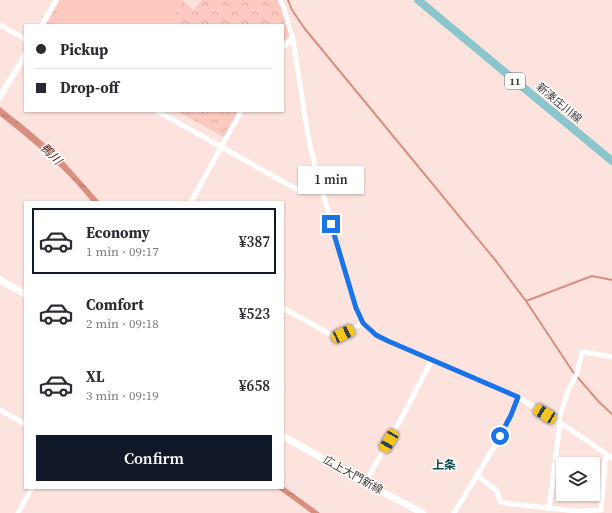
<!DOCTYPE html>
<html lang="en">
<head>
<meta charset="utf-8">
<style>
	:root { --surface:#fff; --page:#f2f2f3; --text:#2b2b33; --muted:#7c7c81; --line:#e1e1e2; --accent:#111827 }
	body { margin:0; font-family:"Source Serif 4","Noto Sans JP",serif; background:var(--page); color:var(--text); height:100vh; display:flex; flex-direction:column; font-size:15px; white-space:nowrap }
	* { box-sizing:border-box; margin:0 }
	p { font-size:13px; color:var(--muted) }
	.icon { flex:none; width:22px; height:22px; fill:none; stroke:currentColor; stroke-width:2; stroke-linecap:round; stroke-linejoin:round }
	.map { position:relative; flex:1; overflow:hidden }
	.details { position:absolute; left:24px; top:201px; width:260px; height:288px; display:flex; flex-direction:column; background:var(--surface); border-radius:0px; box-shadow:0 1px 3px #0004 }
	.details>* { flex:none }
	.guide { position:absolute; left:24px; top:24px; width:260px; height:88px; border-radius:0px; box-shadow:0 1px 3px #0004; display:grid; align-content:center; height:88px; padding:0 12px; background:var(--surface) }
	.tools { position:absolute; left:556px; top:457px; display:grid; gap:8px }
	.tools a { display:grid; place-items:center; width:44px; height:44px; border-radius:0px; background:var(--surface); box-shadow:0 1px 3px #0004; font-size:20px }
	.end { position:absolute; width:18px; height:18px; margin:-9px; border:5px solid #1a73e8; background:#fff; box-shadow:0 0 0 2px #fff }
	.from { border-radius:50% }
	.bubble { position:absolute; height:28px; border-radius:0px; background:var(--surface); box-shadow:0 1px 3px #0004; font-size:13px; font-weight:600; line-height:28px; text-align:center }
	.car { position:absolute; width:12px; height:24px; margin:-12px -6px; border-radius:5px; box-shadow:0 0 3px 1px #0007; background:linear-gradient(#f5c518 24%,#345 0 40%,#f5c518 0 76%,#345 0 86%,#f5c518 0) }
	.guide b { display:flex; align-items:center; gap:14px; height:38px; font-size:15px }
	.guide b+b { border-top:1px solid var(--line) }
	.guide i { width:10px; height:10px; background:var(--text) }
	ul { padding:7px 0 0; list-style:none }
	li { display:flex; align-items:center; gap:12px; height:66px; margin:0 8px 6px; padding:0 4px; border:2px solid transparent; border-radius:0px }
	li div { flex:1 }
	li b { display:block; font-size:15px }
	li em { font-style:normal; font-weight:600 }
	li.on { border-color:var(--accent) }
	li>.icon { width:36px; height:36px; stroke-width:1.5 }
	.primary-button { display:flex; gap:8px; margin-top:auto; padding:8px 12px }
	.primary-button a { flex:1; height:46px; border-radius:0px; background:var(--accent); color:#fff; font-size:16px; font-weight:600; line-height:46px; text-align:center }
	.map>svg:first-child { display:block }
	.park { fill:url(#park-crowns) }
	.garden { fill:#fbc9bf }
	.water { fill:url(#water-ripples) }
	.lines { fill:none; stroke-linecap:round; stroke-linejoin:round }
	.stream { stroke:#d88f80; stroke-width:2 }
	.minor { stroke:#fff; stroke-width:5 }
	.tertiary { stroke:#fff; stroke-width:6 }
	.secondary { stroke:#fff; stroke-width:7 }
	.primary { stroke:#8bc6cd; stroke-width:8 }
	.route { stroke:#1a73e8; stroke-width:5 }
	.labels { text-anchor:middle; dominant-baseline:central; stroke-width:3; stroke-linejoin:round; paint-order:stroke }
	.shield { fill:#fff; stroke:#7a7372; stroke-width:1 }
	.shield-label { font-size:10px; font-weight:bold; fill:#413735 }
	.street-label { font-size:11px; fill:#413735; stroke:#fff }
	.water-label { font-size:12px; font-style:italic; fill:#551309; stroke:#fff }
	.neighbourhood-label { font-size:12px; font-weight:bold; fill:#0d4c52; stroke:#fff }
</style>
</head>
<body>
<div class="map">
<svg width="612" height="513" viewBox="0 0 612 513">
	<defs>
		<pattern id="park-crowns" width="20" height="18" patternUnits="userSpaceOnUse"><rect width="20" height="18" fill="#fbc9bf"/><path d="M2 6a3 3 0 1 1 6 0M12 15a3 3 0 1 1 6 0" fill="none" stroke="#d8ada5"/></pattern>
		<pattern id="water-ripples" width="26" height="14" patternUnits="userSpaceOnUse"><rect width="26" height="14" fill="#d88f80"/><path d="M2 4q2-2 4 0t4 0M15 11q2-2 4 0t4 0" fill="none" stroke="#b1766a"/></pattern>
	</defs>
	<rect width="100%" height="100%" fill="#fce3de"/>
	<path class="park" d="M 60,0 L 182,0 L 193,10 L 202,0 L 284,0 L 294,30 L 283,42 L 283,25 L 46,25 Z
		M 177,111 L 239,111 L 224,137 Z"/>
	<path class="garden" d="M 64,0 L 170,0 L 176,12 L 169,25 L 50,25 Z"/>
	<path class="water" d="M 0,107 L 29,130 L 59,156 L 100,202 L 92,202 C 66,169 33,142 0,116 Z
		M 283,486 L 320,513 L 311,513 L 277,488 L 283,488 Z"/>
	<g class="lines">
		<path class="stream" d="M 288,0 L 292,10 L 305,29 L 496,261 L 526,301 L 573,372 L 599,402 L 612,414
			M 526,301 L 592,276 L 612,280"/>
		<path class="minor" d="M 280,0 L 283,5 L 293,39 L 308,136 L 315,166 L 356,308 C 364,327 369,332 388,341 L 518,397 L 570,429 L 612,458
			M 0,25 L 25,39
			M 42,25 L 56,0
			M 283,47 L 293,39
			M 157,111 L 298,190 L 320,184
			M 191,202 L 241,111
			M 283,308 L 335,337 L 363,323
			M 0,410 L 25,424
			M 558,422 L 568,391 L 577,373 L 582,352 L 590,353 L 612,357
			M 477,475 L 497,491 L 500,501 L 503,503 L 576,511 L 601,510 L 605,461 L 607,455
			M 367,484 L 369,476 L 402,417 L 432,360
			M 549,508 L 560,423
			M 18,513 L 32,488
			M 454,513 C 477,475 502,438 518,397"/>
		<path class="tertiary" d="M 0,97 L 25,55"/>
		<path class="secondary" d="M 0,280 L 25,294
			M 283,436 L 367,484 L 423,513"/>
		<path class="primary" d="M 418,0 L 612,161"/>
	</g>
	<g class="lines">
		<path class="route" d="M 331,224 L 356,308 L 363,323 L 376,335 L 388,341 L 518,397 L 511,415 L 500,436"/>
	</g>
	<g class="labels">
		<rect class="shield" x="505" y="73" width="20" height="16" rx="3"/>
		<g class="shield-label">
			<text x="515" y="81">11</text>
		</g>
		<g class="street-label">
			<text transform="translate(559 103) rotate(40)">新湊庄川線</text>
			<text transform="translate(353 475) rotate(29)">広上大門新線</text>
		</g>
		<g class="water-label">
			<text transform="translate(51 154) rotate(45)">鴨川</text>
		</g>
		<g class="neighbourhood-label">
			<text x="444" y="465">上条</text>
		</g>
	</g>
</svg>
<div class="tools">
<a><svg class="icon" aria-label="layers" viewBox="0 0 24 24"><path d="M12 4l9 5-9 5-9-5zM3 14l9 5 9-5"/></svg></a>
</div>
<i class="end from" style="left:500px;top:436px"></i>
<i class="end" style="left:331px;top:224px"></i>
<div class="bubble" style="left:298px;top:166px;width:66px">1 min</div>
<i class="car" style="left:343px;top:334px;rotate:65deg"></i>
<i class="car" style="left:545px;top:414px;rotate:302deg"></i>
<i class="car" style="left:389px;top:441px;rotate:210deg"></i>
<div class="guide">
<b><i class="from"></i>Pickup</b>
<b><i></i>Drop-off</b>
</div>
<section class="details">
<ul>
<li class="on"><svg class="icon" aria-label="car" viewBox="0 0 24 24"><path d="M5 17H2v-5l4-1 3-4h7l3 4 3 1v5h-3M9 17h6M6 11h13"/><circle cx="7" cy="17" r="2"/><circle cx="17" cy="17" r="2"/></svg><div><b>Economy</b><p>1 min · 09:17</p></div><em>¥387</em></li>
<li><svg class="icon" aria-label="car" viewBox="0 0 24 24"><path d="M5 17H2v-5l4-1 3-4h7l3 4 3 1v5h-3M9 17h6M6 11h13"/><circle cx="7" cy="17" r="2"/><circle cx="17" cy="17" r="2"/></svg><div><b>Comfort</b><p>2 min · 09:18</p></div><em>¥523</em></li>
<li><svg class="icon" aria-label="car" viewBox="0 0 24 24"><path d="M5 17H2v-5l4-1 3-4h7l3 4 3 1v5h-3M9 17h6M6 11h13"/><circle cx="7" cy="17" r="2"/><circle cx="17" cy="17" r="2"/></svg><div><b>XL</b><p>3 min · 09:19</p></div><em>¥658</em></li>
</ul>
<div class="primary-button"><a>Confirm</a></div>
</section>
</div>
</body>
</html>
